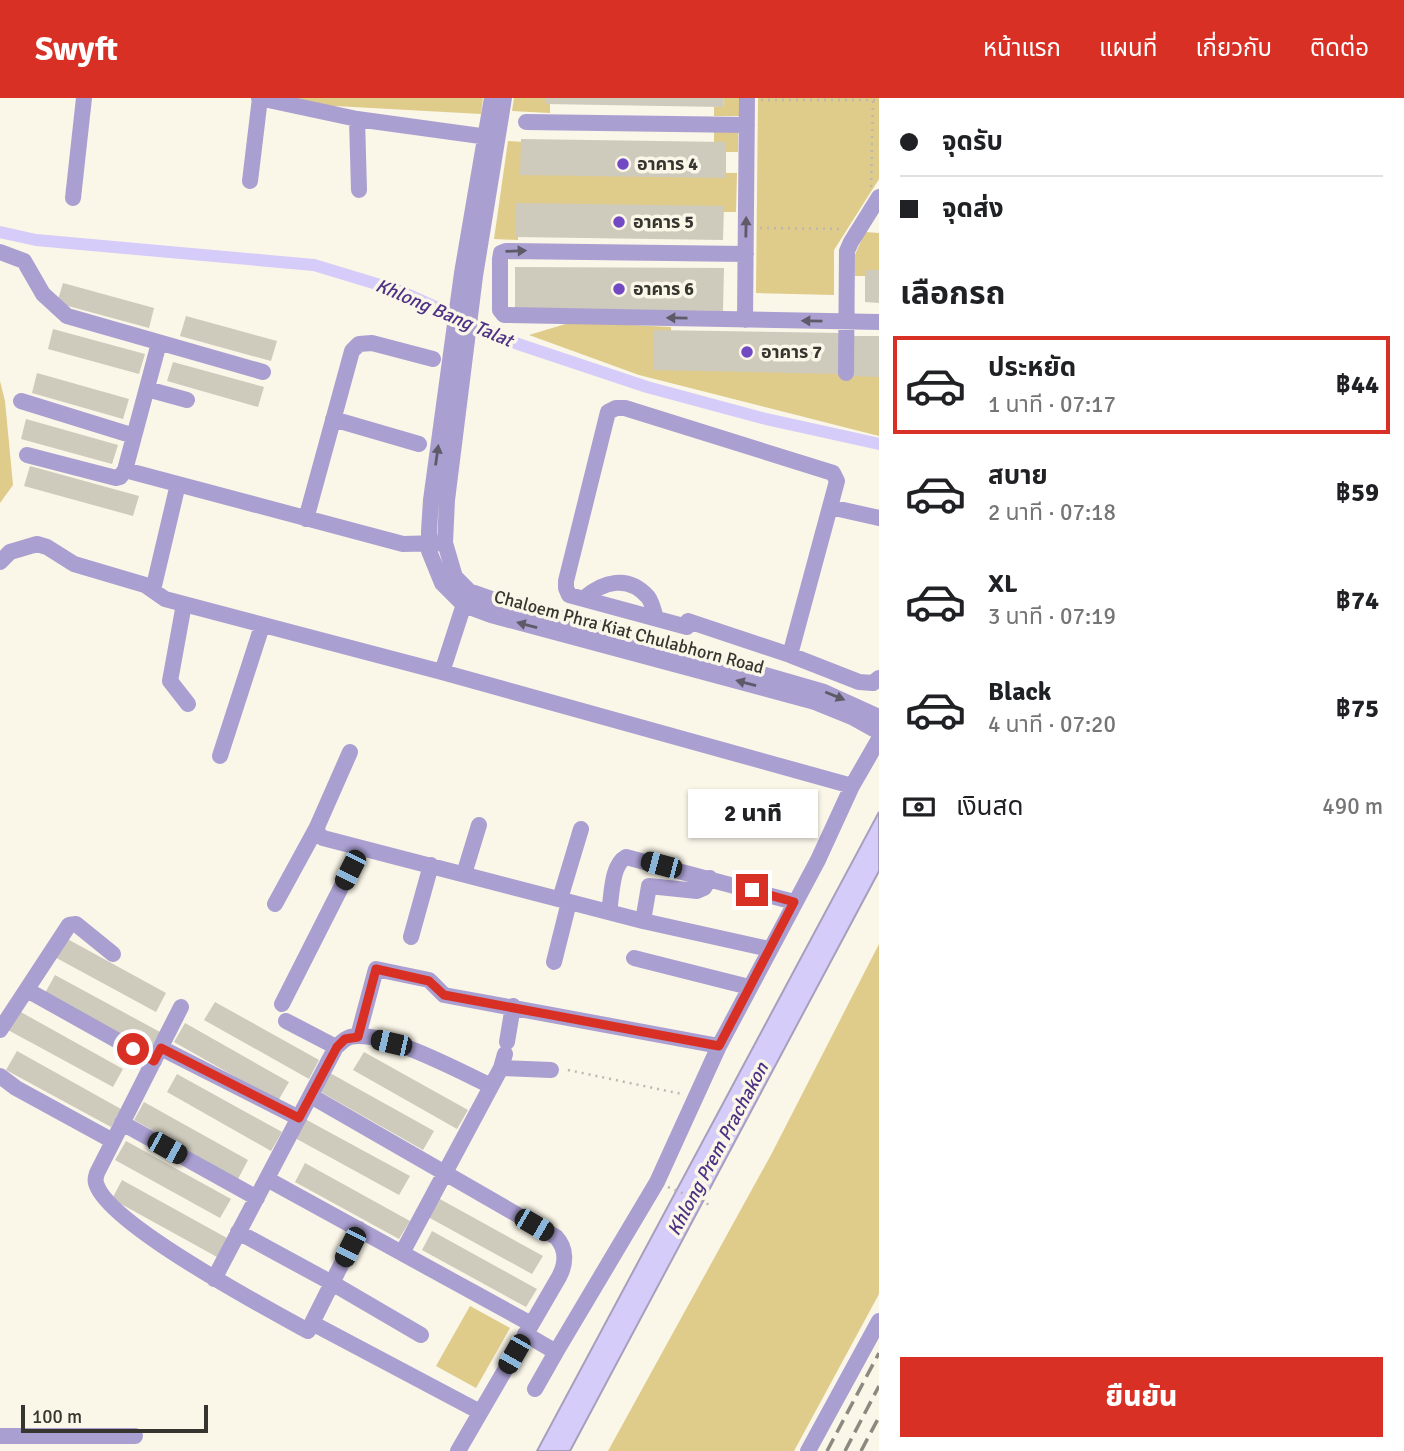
<!DOCTYPE html>
<html lang="th">
<head>
<meta charset="utf-8">
<style>
	:root { --surface:#fff; --page:#f2f2f2; --text:#202124; --muted:#757577; --line:#e0e0e0; --accent:#d93025 }
	body { margin:0; font-family:Signika,"Noto Sans Thai",sans-serif; background:var(--page); color:var(--text); height:100vh; display:flex; flex-direction:column; font-size:26px; white-space:nowrap }
	* { box-sizing:border-box; margin:0 }
	p { font-size:23px; color:var(--muted) }
	.icon { flex:none; width:38px; height:38px; fill:none; stroke:currentColor; stroke-width:2; stroke-linecap:round; stroke-linejoin:round }
	.map { position:relative; flex:1; overflow:hidden }
	.side { display:flex; flex-direction:column; background:var(--surface); width:525px }
	.side>* { flex:none }
	.guide { display:grid; align-content:center; height:154px; padding:0 21px; background:var(--surface) }
	.scale { position:absolute; left:21px; bottom:18px; width:187px; box-sizing:border-box; padding-left:7px; border:4px solid #373530; border-top:0; font-size:19px; line-height:24px; white-space:nowrap; color:#373530; -webkit-text-stroke:5px #faf6e8; paint-order:stroke }
	.end { position:absolute; width:32px; height:32px; margin:-16px; border:9px solid #d93025; background:#fff; box-shadow:0 0 0 4px #fff }
	.from { border-radius:50% }
	.bubble { position:absolute; height:49px; border-radius:0px; background:var(--surface); box-shadow:0 2px 5px #0004; font-size:23px; font-weight:800; line-height:49px; text-align:center }
	.car { position:absolute; width:21px; height:42px; margin:-21px -10px; border-radius:9px; box-shadow:0 0 5px 2px #0007; background:linear-gradient(#222 24%,#8ab4d8 0 40%,#222 0 76%,#8ab4d8 0 86%,#222 0) }
	.guide b { display:flex; align-items:center; gap:24px; height:66px; font-size:26px }
	.guide b+b { border-top:2px solid var(--line) }
	.guide i { width:18px; height:18px; background:var(--text) }
	ul { padding:0; list-style:none }
	li { display:flex; align-items:center; gap:21px; height:98px; margin:0 14px 10px; padding:0 7px; border:4px solid transparent; border-radius:0px }
	li div { flex:1 }
	li b { display:block; font-size:26px }
	li em { font-style:normal; font-weight:800 }
	li.active { border-color:var(--accent) }
	li>.icon { width:63px; height:63px; stroke-width:1.5 }
	h2 { padding:0 21px; font-size:32px; line-height:84px }
	.pay { display:flex; align-items:center; gap:18px; height:77px; padding:0 21px; font-size:26px }
	.pay p { margin-inline-start:auto }
	.action { display:flex; gap:14px; margin-top:auto; padding:14px 21px }
	.action a { flex:1; height:80px; border-radius:0px; background:var(--accent); color:#fff; font-size:28px; font-weight:800; line-height:80px; text-align:center }
	header { display:flex; align-items:center; gap:42px; box-sizing:border-box; height:98px; padding:0 35px; background:var(--accent); color:#fff }
	header strong { font-size:33px }
	nav { display:flex; gap:38px; margin-inline-start:auto; font-size:24px }
	main { display:flex; flex:1; min-height:0 }
	.map>svg:first-child { display:block }
	.green { fill:#dfcb8a }
	.water { fill:#d6ccf9; stroke:#a69fbd; stroke-width:2 }
	.lines { fill:none; stroke-linecap:round; stroke-linejoin:round }
	.canal { stroke:#d6ccf9; stroke-width:12 }
	.building { fill:#cecabc }
	.path { stroke:#bcb8ad; stroke-width:2.5; stroke-dasharray:2 5; stroke-linecap:butt }
	.minor { stroke:#aa9fd1; stroke-width:16 }
	.rail { stroke:#8c8980; stroke-width:3.5; stroke-dasharray:14 7; stroke-linecap:butt }
	.oneway { fill:#5f5a68 }
	.route { stroke:#d93025; stroke-width:9 }
	.poi-dot { fill:#7249c2; stroke:#faf6e8; stroke-width:2.5 }
	.labels { text-anchor:middle; dominant-baseline:central; stroke-width:7; stroke-linejoin:round; paint-order:stroke }
	.poi-label { font-size:18px; font-weight:bold; fill:#373530; stroke:#faf6e8; text-anchor:start }
	.street-label { font-size:18px; fill:#373530; stroke:#faf6e8 }
	.water-label { font-size:19px; font-style:italic; fill:#4c3184; stroke:#faf6e8 }
</style>
</head>
<body>
<header>
<strong>Swyft</strong>
<nav><a>หน้าแรก</a><a>แผนที่</a><a>เกี่ยวกับ</a><a>ติดต่อ</a></nav>
</header>
<main>
<div class="map">
<svg width="879" height="1353" viewBox="0 0 879 1353">
	<rect width="100%" height="100%" fill="#faf6e8"/>
	<path class="green" d="M 284,0 L 483,0 L 481,16 L 317,7 Z
		M 514,0 L 550,0 L 550,15 L 512,13 Z
		M 724,0 L 741,0 L 741,18 L 714,18 L 714,9 L 723,9 Z
		M 758,0 L 879,0 L 879,81 L 834,152 L 834,197 L 756,195 Z
		M 714,33 L 738,34 L 738,54 L 726,54 L 726,44 L 714,44 Z
		M 508,43 L 525,44 L 526,73 L 737,75 L 736,114 L 519,115 L 518,142 L 494,141 Z
		M 865,134 L 879,135 L 879,178 L 855,178 L 854,159 Z
		M 572,224 L 671,229 L 671,267 L 879,273 L 879,338 L 639,277 L 529,237 Z
		M 0,283 L 5,303 L 13,387 L 0,405 Z
		M 879,846 L 879,1196 L 794,1353 L 608,1353 L 772,1055 Z
		M 470,1208 L 510,1230 L 476,1290 L 436,1268 Z"/>
	<path class="water" d="M 879,714 L 879,773 L 570,1353 L 537,1353 Z"/>
	<g class="lines">
		<path class="canal" d="M 0,134 L 36,142 L 314,167 L 400,193 L 518,246 L 647,289 L 762,320 L 879,346"/>
	</g>
	<path class="building" d="M 545,0 L 724,0 L 723,9 L 545,6 Z
		M 521,41 L 726,44 L 726,80 L 520,77 Z
		M 515,105 L 724,108 L 723,142 L 515,139 Z
		M 515,169 L 724,170 L 723,213 L 515,212 Z
		M 865,172 L 879,172 L 879,205 L 865,204 Z
		M 63,185 L 154,210 L 149,230 L 57,205 Z
		M 186,218 L 277,243 L 271,263 L 180,238 Z
		M 53,231 L 145,256 L 139,276 L 48,251 Z
		M 653,232 L 841,235 L 840,276 L 653,272 Z
		M 853,238 L 879,238 L 879,279 L 853,278 Z
		M 173,264 L 264,289 L 258,309 L 167,283 Z
		M 37,275 L 129,301 L 123,321 L 32,295 Z
		M 26,321 L 118,347 L 112,366 L 21,341 Z
		M 30,368 L 139,398 L 133,418 L 24,388 Z
		M 62,838 L 166,895 L 156,914 L 51,857 Z
		M 55,877 L 160,934 L 149,953 L 45,895 Z
		M 215,904 L 319,962 L 309,981 L 204,922 Z
		M 19,913 L 123,971 L 113,989 L 8,932 Z
		M 185,925 L 289,984 L 278,1003 L 174,944 Z
		M 17,953 L 121,1011 L 111,1029 L 6,972 Z
		M 364,954 L 468,1012 L 457,1031 L 353,972 Z
		M 330,975 L 434,1033 L 423,1052 L 319,993 Z
		M 177,976 L 282,1034 L 271,1053 L 167,994 Z
		M 144,1004 L 248,1062 L 238,1081 L 134,1022 Z
		M 305,1021 L 410,1078 L 399,1097 L 295,1040 Z
		M 126,1043 L 231,1101 L 220,1120 L 115,1062 Z
		M 305,1065 L 410,1123 L 399,1141 L 295,1084 Z
		M 122,1082 L 227,1140 L 217,1159 L 112,1101 Z
		M 438,1100 L 543,1158 L 532,1176 L 428,1119 Z
		M 432,1133 L 537,1191 L 526,1209 L 422,1152 Z"/>
	<g class="lines">
		<path class="path" d="M 761,2 L 879,2
			M 871,89 L 873,2
			M 760,130 L 844,131
			M 568,972 L 682,996
			M 668,1089 L 710,1107"/>
		<path class="minor" d="M 259,0 L 357,21 L 495,40
			M 492,0 L 462,175 L 431,402 L 429,433 L 429,453 L 442,485 L 464,507 L 491,517 L 815,604 L 852,619 L 879,634
			M 504,0 L 475,178 L 447,402 L 445,445 L 455,479 L 469,493 L 500,504 L 629,538 L 824,594 L 879,619
			M 357,21 L 359,92
			M 526,24 L 747,27
			M 250,83 L 260,0
			M 73,100 L 84,0
			M 0,154 L 24,163 L 43,196 L 67,218 L 263,274
			M 746,156 L 506,153 L 501,155 L 500,161 L 500,212 L 504,217 L 879,224
			M 745,222 L 747,0
			M 159,245 L 125,372 L 403,446 L 439,445
			M 846,275 L 847,153 L 851,144 L 879,99
			M 147,291 L 187,302
			M 21,303 L 134,338
			M 333,321 L 419,346
			M 27,357 L 116,380 L 120,379 L 125,372
			M 830,409 L 879,420
			M 306,421 L 352,253 L 359,246 L 372,245 L 433,261
			M 0,464 L 10,454 L 37,446 L 47,449 L 74,466 L 145,487 L 165,501 L 442,574 L 852,688
			M 153,492 L 178,386
			M 584,500 C 603,484 628,476 648,499 C 652,504 654,514 656,520
			M 184,506 L 170,583 L 188,606
			M 790,557 L 837,383 L 833,375 L 625,310 L 616,310 L 608,314 L 566,483 L 566,490 L 569,497 L 687,529 L 688,523 L 790,557 L 859,584 L 873,585 L 879,580
			M 442,574 L 466,500
			M 350,654 L 317,729 L 318,736 L 323,740 L 643,823 L 769,851
			M 220,658 L 262,528
			M 464,776 L 479,727
			M 560,801 L 581,731
			M 275,806 L 317,729
			M 609,814 C 612,798 611,767 626,759 L 794,804
			M 643,823 L 649,788 L 697,793 L 704,790 L 710,780
			M 411,839 L 431,767
			M 634,860 L 749,889
			M 554,864 L 569,804
			M 27,892 L 154,963
			M 282,906 L 361,750
			M 181,909 L 97,1075 C 96,1078 95,1082 96,1085 C 106,1125 268,1211 308,1233 L 359,1131
			M 286,923 L 336,949
			M 0,932 L 69,827 L 76,826 L 113,856
			M 358,938 L 376,871 L 429,882 L 444,897 L 719,948
			M 507,944 L 513,908
			M 161,950 L 299,1020
			M 501,970 L 551,972
			M 0,978 L 16,990 L 113,1043
			M 311,998 L 556,1139 C 567,1151 566,1166 559,1179 L 458,1353
			M 122,1025 L 257,1100
			M 267,1081 L 531,1226
			M 238,1134 L 332,1185 L 421,1237
			M 402,1155 L 501,970 L 505,956
			M 214,1181 L 336,949 C 341,945 344,941 350,939 C 382,931 461,974 491,988
			M 312,1225 L 480,1314
			M 525,1236 L 556,1254 L 657,1084 L 719,948 L 818,762 L 852,688 L 879,641
			M 535,1291 L 556,1254
			M 0,1338 L 135,1338
			M 808,1353 L 879,1223"/>
		<path class="rail" d="M 827,1353 L 879,1255
			M 845,1353 L 879,1288
			M 861,1353 L 879,1319"/>
	</g>
	<defs><path id="oneway-solid" d="M-6-.8H1V-3.2L6.5 0L1 3.2V.8H-6Z" transform="scale(1.75)"/></defs>
	<g class="oneway">
		<use href="#oneway-solid" transform="translate(746 129) rotate(-89)"/>
		<use href="#oneway-solid" transform="translate(516 153) rotate(-2)"/>
		<use href="#oneway-solid" transform="translate(677 220) rotate(-179)"/>
		<use href="#oneway-solid" transform="translate(812 223) rotate(-179)"/>
		<use href="#oneway-solid" transform="translate(437 357) rotate(-82)"/>
		<use href="#oneway-solid" transform="translate(527 527) rotate(-165)"/>
		<use href="#oneway-solid" transform="translate(746 585) rotate(-165)"/>
		<use href="#oneway-solid" transform="translate(835 598) rotate(22)"/>
	</g>
	<g class="lines">
		<path class="route" d="M 133,951 L 154,963 L 161,950 L 299,1020 L 337,949 L 345,941 L 358,939 L 376,871 L 429,883 L 444,897 L 719,948 L 794,804 L 752,792"/>
	</g>
	<g class="poi-dot">
		<circle cx="623" cy="66" r="7"/>
		<circle cx="619" cy="124" r="7"/>
		<circle cx="619" cy="191" r="7"/>
		<circle cx="747" cy="254" r="7"/>
	</g>
	<g class="labels">
		<g class="poi-label">
			<text x="637" y="66">อาคาร 4</text>
			<text x="633" y="124">อาคาร 5</text>
			<text x="633" y="191">อาคาร 6</text>
			<text x="761" y="254">อาคาร 7</text>
		</g>
		<g class="street-label">
			<text transform="translate(629 534) rotate(15)">Chaloem Phra Kiat Chulabhorn Road</text>
		</g>
		<g class="water-label">
			<text transform="translate(444 215) rotate(23)">Khlong Bang Talat</text>
			<text transform="translate(718 1051) rotate(-62)">Khlong Prem Prachakon</text>
		</g>
	</g>
</svg>
<div class="scale">100 m</div>
<i class="end from" style="left:133px;top:951px"></i>
<i class="end" style="left:752px;top:792px"></i>
<div class="bubble" style="left:688px;top:691px;width:130px">2 นาที</div>
<i class="car" style="left:661px;top:767px;rotate:285deg"></i>
<i class="car" style="left:350px;top:772px;rotate:207deg"></i>
<i class="car" style="left:391px;top:945px;rotate:283deg"></i>
<i class="car" style="left:167px;top:1050px;rotate:119deg"></i>
<i class="car" style="left:534px;top:1127px;rotate:120deg"></i>
<i class="car" style="left:350px;top:1149px;rotate:207deg"></i>
<i class="car" style="left:514px;top:1256px;rotate:210deg"></i>
</div>
<section class="side">
<div class="guide">
<b><i class="from"></i>จุดรับ</b>
<b><i></i>จุดส่ง</b>
</div>
<h2>เลือกรถ</h2>
<ul>
<li class="active"><svg class="icon" aria-label="car" viewBox="0 0 24 24"><path d="M5 17H2v-5l4-1 3-4h7l3 4 3 1v5h-3M9 17h6M6 11h13"/><circle cx="7" cy="17" r="2"/><circle cx="17" cy="17" r="2"/></svg><div><b>ประหยัด</b><p>1 นาที · 07:17</p></div><em>฿44</em></li>
<li><svg class="icon" aria-label="car" viewBox="0 0 24 24"><path d="M5 17H2v-5l4-1 3-4h7l3 4 3 1v5h-3M9 17h6M6 11h13"/><circle cx="7" cy="17" r="2"/><circle cx="17" cy="17" r="2"/></svg><div><b>สบาย</b><p>2 นาที · 07:18</p></div><em>฿59</em></li>
<li><svg class="icon" aria-label="car" viewBox="0 0 24 24"><path d="M5 17H2v-5l4-1 3-4h7l3 4 3 1v5h-3M9 17h6M6 11h13"/><circle cx="7" cy="17" r="2"/><circle cx="17" cy="17" r="2"/></svg><div><b>XL</b><p>3 นาที · 07:19</p></div><em>฿74</em></li>
<li><svg class="icon" aria-label="car" viewBox="0 0 24 24"><path d="M5 17H2v-5l4-1 3-4h7l3 4 3 1v5h-3M9 17h6M6 11h13"/><circle cx="7" cy="17" r="2"/><circle cx="17" cy="17" r="2"/></svg><div><b>Black</b><p>4 นาที · 07:20</p></div><em>฿75</em></li>
</ul>
<div class="pay"><svg class="icon" aria-label="cash" viewBox="0 0 24 24"><path d="M3 7h18v10H3z"/><circle cx="12" cy="12" r="2"/></svg>เงินสด<p>490 m</p></div>
<div class="action"><a>ยืนยัน</a></div>
</section>
</main>
</body>
</html>
